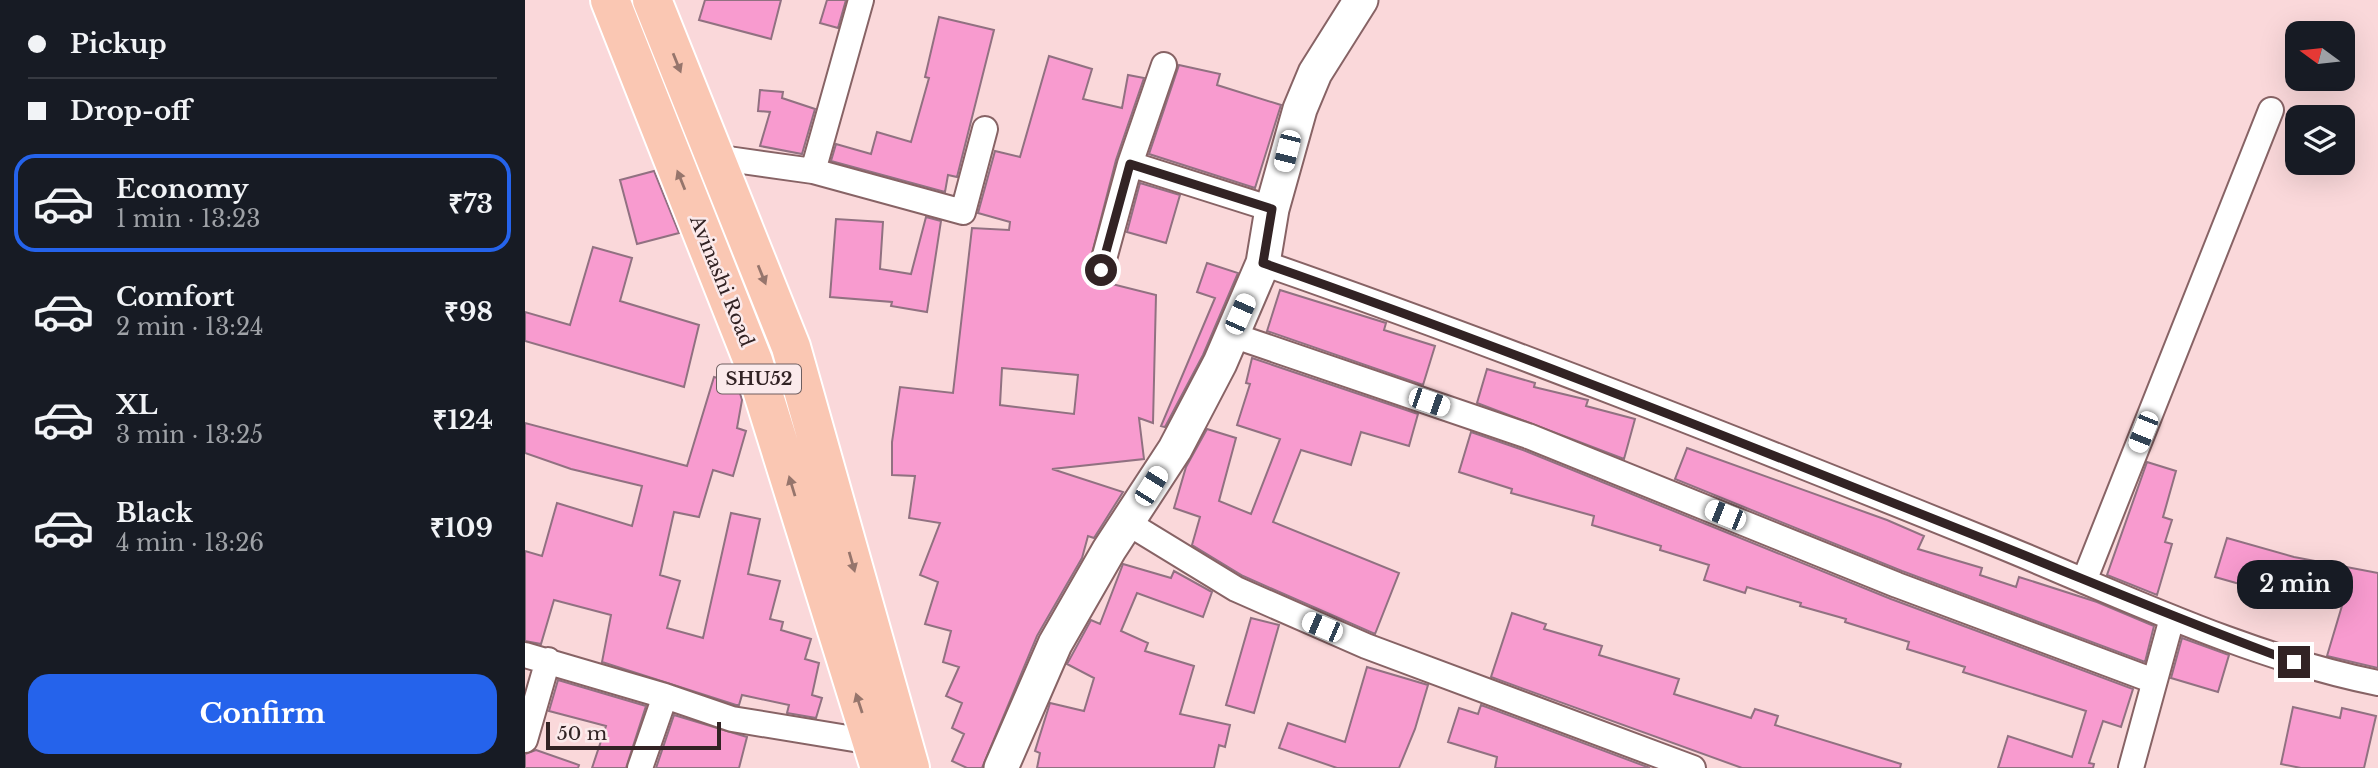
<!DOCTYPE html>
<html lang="en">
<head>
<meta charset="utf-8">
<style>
	:root { --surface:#171b24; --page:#242831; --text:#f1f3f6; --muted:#9ea1a6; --line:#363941; --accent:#2563eb }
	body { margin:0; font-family:"Libre Baskerville",serif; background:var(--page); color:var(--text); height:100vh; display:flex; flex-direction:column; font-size:26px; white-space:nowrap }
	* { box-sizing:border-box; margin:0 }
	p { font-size:23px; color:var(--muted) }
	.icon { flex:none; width:38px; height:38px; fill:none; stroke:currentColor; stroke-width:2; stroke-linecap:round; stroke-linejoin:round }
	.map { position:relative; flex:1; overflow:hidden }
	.panel { display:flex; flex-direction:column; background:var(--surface); width:525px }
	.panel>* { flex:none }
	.guide { display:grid; align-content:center; height:154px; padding:0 28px; background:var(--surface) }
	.needle { width:46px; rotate:285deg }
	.fabs { position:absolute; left:1760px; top:21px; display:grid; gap:14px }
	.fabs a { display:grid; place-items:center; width:70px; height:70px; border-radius:14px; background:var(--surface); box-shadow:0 7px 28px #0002; font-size:35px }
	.scale { position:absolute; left:21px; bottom:18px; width:175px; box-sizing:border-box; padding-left:7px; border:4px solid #322324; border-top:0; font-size:19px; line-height:24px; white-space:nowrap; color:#322324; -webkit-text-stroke:5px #fbeaeb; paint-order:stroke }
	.end { position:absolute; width:32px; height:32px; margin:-16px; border:9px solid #322324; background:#fff; box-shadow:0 0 0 4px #fff }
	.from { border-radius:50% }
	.bubble { position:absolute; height:49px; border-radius:21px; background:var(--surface); box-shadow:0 7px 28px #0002; font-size:23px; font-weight:700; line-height:49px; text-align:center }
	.car { position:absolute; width:21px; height:42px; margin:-21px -10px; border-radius:9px; box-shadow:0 0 5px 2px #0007; background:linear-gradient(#fff 24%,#345 0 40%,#fff 0 76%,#345 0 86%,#fff 0) }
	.guide b { display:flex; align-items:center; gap:24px; height:66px; font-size:26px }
	.guide b+b { border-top:2px solid var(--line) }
	.guide i { width:18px; height:18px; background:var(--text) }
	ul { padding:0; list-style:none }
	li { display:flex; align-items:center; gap:21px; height:98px; margin:0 14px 10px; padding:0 14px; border:4px solid transparent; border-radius:21px }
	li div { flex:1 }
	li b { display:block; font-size:26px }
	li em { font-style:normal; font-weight:700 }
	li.active { border-color:var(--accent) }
	li>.icon { width:63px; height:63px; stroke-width:1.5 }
	.button { display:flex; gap:14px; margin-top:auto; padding:14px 28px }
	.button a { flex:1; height:80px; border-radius:21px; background:var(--accent); color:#fff; font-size:28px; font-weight:700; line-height:80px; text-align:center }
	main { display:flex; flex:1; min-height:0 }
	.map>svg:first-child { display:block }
	.building { fill:#f89bcf; stroke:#917181; stroke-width:2; fill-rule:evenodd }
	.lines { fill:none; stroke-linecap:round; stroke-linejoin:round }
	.street-casing { stroke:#876365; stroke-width:28 }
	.secondary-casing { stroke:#876365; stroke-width:37 }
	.primary-casing { stroke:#fff; stroke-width:42 }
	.street { stroke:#fff; stroke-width:24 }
	.secondary { stroke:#fff; stroke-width:33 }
	.primary { stroke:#fac7b3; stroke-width:38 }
	.oneway { fill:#96756c }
	.route { stroke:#322324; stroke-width:9 }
	.labels { text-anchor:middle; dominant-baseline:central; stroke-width:5; stroke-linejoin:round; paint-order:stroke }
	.shield { fill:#fbeaeb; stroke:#6e5f60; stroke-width:2 }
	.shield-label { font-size:18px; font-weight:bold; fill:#322324 }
	.street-label { font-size:19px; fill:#322324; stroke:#fbeaeb }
</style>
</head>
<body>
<main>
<section class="panel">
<div class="guide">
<b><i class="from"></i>Pickup</b>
<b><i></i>Drop-off</b>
</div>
<ul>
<li class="active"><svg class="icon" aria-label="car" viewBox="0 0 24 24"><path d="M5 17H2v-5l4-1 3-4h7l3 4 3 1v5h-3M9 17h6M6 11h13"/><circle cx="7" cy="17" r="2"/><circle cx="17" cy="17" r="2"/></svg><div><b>Economy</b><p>1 min · 13:23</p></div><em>₹73</em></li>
<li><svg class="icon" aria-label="car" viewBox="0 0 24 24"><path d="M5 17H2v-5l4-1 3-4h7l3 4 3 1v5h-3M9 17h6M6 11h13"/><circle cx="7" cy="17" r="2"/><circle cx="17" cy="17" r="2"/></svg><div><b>Comfort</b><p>2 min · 13:24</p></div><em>₹98</em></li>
<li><svg class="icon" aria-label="car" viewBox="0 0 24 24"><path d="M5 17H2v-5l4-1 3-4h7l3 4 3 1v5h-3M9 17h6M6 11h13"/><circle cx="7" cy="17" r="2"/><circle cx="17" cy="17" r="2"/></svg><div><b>XL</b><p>3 min · 13:25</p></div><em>₹124</em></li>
<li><svg class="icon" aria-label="car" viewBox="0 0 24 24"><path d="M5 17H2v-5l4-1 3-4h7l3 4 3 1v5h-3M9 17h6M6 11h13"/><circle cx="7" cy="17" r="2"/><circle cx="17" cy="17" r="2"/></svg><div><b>Black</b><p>4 min · 13:26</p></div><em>₹109</em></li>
</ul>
<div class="button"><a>Confirm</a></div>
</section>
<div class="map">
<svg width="1853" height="768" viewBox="0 0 1853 768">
	<rect width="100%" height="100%" fill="#fad8da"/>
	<path class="building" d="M 180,0 L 256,0 L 246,39 L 174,20 Z
		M 302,0 L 321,0 L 313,28 L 295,23 Z
		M 414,17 L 469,30 L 432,177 L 423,175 L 420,192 L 306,161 L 311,144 L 346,154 L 352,132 L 386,142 L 404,78 L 400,77 Z
		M 524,56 L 567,69 L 558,99 L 597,108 L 603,75 L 619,78 L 591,160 L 562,273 L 571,284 L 583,283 L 631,295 L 628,423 L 614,418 L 619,459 L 527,469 L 598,492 L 569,538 L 563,536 L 557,558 L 512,636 L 457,768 L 442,768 L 427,761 L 439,734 L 427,728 L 437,703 L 421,696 L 434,667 L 418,662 L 426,631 L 400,624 L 413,582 L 395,575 L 415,523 L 384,518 L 390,476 L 367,475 L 367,442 L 375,387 L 428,393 L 447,228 L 484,230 L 485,222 L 453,213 L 470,151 L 495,157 ZM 477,368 L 553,375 L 549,414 L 475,405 Z
		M 654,65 L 695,74 L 692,85 L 756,105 L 730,188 L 624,154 Z
		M 235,90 L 258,92 L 257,98 L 290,109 L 277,154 L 235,146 L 245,112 L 233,111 Z
		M 129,171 L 154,233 L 112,244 L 95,180 Z
		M 615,183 L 655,195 L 641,243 L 602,232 Z
		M 401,217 L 416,221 L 402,312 L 366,306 L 367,302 L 305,297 L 311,219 L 358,222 L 355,269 L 386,274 Z
		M 68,247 L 107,258 L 95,301 L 174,325 L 159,387 L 0,341 L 0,312 L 45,325 Z
		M 682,263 L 713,273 L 678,355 L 640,427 L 636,426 L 690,298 L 672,292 Z
		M 755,290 L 861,323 L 859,330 L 910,346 L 898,385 L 742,331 Z
		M 727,358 L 893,414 L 884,446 L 836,432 L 826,465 L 776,450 L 748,522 L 874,573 L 850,634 L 718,576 L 667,545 L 675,517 L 649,508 L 661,467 L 682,429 L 711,438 L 694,501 L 726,514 L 755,439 L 712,425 L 725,384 L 721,383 Z
		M 962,369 L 1010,383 L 1009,387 L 1063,400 L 1061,406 L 1110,419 L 1099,459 L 952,403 Z
		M 189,377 L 212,383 L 217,400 L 212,428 L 221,431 L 208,476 L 188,470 L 174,517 L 149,512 L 135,575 L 155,581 L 142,628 L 178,638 L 206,513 L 235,519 L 223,574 L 255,581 L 245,619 L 258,622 L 256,630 L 286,639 L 280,659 L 294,663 L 287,695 L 297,698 L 291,718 L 262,713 L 264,705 L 217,695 L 214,705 L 211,705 L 77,662 L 86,615 L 29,600 L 16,644 L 0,641 L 0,551 L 17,556 L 32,503 L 107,526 L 117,486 L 46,469 L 0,453 L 0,423 L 162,466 Z
		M 946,432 L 998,450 L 1366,599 L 1608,689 L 1596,727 L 1578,721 L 1564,763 L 1569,764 L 1568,768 L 1473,768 L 1483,736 L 1547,757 L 1561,711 L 1438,672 L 1440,667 L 1382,649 L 1384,642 L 1320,622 L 1321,619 L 1275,606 L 1276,603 L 1222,587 L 1220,593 L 1179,580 L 1184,565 L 1135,550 L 1136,546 L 1067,525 L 1069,516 L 986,493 L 987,489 L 934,472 Z
		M 1162,448 L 1362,520 L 1399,536 L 1393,549 L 1457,568 L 1455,575 L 1491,587 L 1494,577 L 1572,602 L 1629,626 L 1620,662 L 1377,571 L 1150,479 Z
		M 1622,462 L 1651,471 L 1638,517 L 1647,520 L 1640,542 L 1647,544 L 1632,595 L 1582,575 Z
		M 1702,538 L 1769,557 L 1853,573 L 1853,668 L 1802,656 L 1819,599 L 1759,588 L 1757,596 L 1690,577 Z
		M 598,564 L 646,578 L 649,571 L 687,592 L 678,617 L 612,593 L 596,631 L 623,643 L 620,651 L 669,666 L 655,714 L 705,725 L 700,747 L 694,745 L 689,768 L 512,768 L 515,753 L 510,751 L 525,703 L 559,711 L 569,678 L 542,664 L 566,620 L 575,624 Z
		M 987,613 L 1021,624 L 1019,629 L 1077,646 L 1074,655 L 1154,679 L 1149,694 L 1226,718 L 1230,709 L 1253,716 L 1250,725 L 1376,764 L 1375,768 L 1217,768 L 966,677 Z
		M 726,618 L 754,625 L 729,713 L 701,705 Z
		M 1657,638 L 1704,655 L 1693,692 L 1646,678 Z
		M 842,667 L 903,685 L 890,729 L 874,768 L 812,768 L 754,748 L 763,723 L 820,742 Z
		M 33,680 L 121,706 L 101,768 L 67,768 L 81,726 L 24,711 Z
		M 956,705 L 1125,768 L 970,768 L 972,757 L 923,742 L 934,708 L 953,714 Z
		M 1768,707 L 1815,718 L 1817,708 L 1851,716 L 1839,768 L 1776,768 L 1756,764 Z
		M 149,715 L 222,737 L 214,768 L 131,768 Z
		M 11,750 L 54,765 L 53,768 L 0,768 L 0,754 Z"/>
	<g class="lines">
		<g class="street-casing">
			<path id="street" d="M 639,65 L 605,164 L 747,209
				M 189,157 L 288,171 L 438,212 L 460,129
				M 288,171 L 336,0
				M 738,263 C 985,349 1229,446 1471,544 C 1596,595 1720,656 1853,683
				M 576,270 L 605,164
				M 707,335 L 1003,436 L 1372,585 L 1629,681
				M 603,523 L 711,589 L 841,646 L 1168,768
				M 1559,581 L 1746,110
				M 0,655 L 140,696
				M 0,740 L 23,660
				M 115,768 L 140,696 L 207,719 L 347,742
				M 1606,768 L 1647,618"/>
		</g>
		<g class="secondary-casing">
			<path id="secondary" d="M 476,768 L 530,644 L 584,550 L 650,449 L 695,363 L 738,263 L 747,209 L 775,109 L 790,73 L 836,0"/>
		</g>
		<g class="primary-casing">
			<path id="primary" d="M 85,0 L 228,361 L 355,768
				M 127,0 L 266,347 L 385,768"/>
		</g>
		<use href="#street" class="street"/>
		<use href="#secondary" class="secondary"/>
		<use href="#primary" class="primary"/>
	</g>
	<defs><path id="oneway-solid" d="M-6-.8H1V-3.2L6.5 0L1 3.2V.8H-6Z" transform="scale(1.75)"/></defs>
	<g class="oneway">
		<use href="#oneway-solid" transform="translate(152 63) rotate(68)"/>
		<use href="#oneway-solid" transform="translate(156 180) rotate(-112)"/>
		<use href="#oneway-solid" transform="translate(237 275) rotate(68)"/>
		<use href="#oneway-solid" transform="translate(267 486) rotate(-107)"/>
		<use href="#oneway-solid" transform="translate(327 562) rotate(74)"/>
		<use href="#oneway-solid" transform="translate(334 703) rotate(-108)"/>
	</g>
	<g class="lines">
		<path class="route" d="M 576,270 L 605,164 L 747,209 L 738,263 C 985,349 1227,447 1469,543 C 1569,583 1667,625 1769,662"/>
	</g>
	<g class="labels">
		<rect class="shield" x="192" y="364.5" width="84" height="29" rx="5"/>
		<g class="shield-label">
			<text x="234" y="379">SHU52</text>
		</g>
		<g class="street-label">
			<text transform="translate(197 281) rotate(68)">Avinashi Road</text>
		</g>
	</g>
</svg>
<div class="fabs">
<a><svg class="needle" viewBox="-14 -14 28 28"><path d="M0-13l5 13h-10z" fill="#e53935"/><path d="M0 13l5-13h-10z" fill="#9ea1a6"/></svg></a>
<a><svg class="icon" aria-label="layers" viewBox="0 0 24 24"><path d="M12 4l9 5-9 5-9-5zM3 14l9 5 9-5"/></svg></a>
</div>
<div class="scale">50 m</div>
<i class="end from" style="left:576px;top:270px"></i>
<i class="end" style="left:1769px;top:662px"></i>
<div class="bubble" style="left:1712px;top:560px;width:116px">2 min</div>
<i class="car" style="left:762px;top:151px;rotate:194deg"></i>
<i class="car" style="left:715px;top:314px;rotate:24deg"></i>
<i class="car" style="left:904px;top:402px;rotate:109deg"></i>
<i class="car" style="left:1618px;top:432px;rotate:202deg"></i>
<i class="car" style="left:626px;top:486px;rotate:32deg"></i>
<i class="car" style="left:1200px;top:515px;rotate:292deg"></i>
<i class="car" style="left:797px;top:627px;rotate:293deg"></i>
</div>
</main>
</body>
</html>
